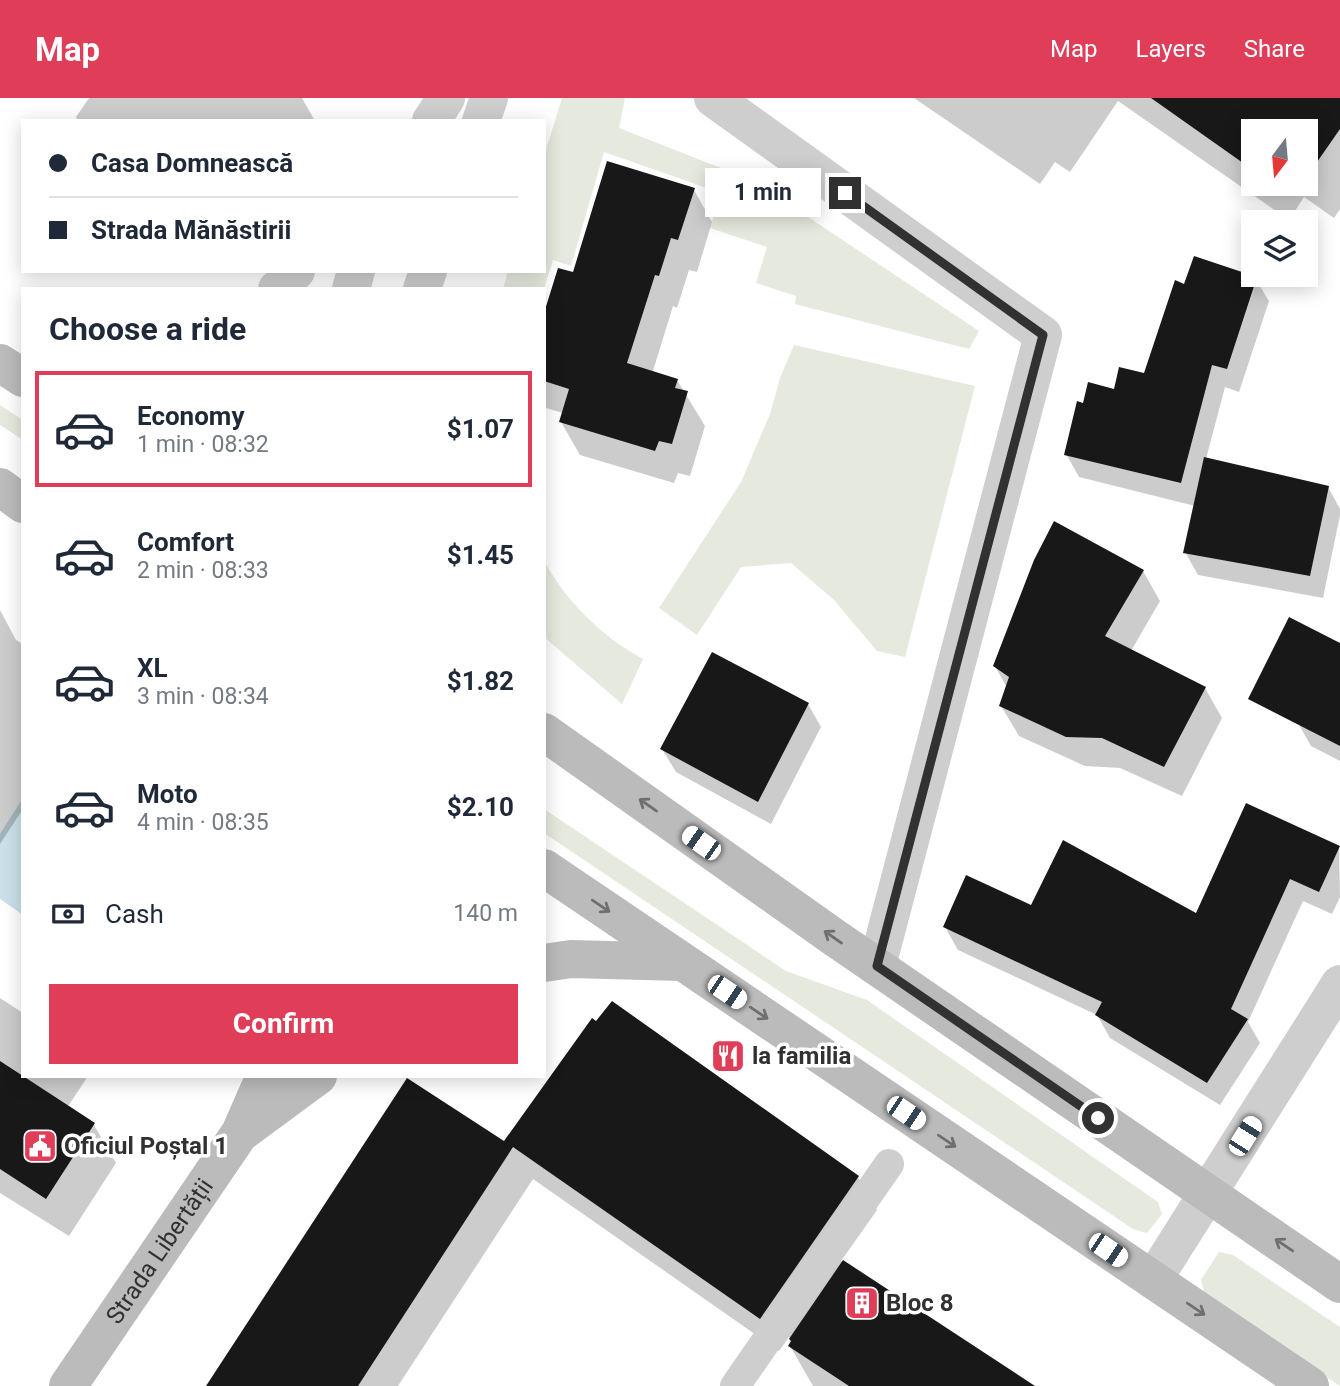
<!DOCTYPE html>
<html lang="en">
<head>
<meta charset="utf-8">
<style>
	:root { --surface:#fff; --page:#f6f6f7; --text:#1f2937; --muted:#747a83; --line:#e0e1e3; --accent:#df3d58 }
	body { margin:0; font-family:Roboto,sans-serif; background:var(--page); color:var(--text); height:100vh; display:flex; flex-direction:column; font-size:26px; white-space:nowrap }
	* { box-sizing:border-box; margin:0 }
	p { font-size:23px; color:var(--muted) }
	.icon { flex:none; width:38px; height:38px; fill:none; stroke:currentColor; stroke-width:2; stroke-linecap:round; stroke-linejoin:round }
	.map { position:relative; flex:1; overflow:hidden }
	.sheet { position:absolute; left:21px; top:189px; width:525px; height:791px; display:flex; flex-direction:column; background:var(--surface); border-radius:0px; box-shadow:0 4px 18px #0003 }
	.sheet>* { flex:none }
	.banner { position:absolute; left:21px; top:21px; width:525px; height:154px; border-radius:0px; box-shadow:0 4px 18px #0003; display:grid; align-content:center; height:154px; padding:0 28px; background:var(--surface) }
	.needle { width:46px; rotate:196deg }
	.tools { position:absolute; left:1241px; top:21px; display:grid; gap:14px }
	.tools a { display:grid; place-items:center; width:77px; height:77px; border-radius:0px; background:var(--surface); box-shadow:0 4px 18px #0003; font-size:35px }
	.end { position:absolute; width:32px; height:32px; margin:-16px; border:9px solid #313131; background:#fff; box-shadow:0 0 0 4px #fff }
	.from { border-radius:50% }
	.bubble { position:absolute; height:49px; border-radius:0px; background:var(--surface); box-shadow:0 4px 18px #0003; font-size:23px; font-weight:700; line-height:49px; text-align:center }
	.car { position:absolute; width:21px; height:42px; margin:-21px -10px; border-radius:9px; box-shadow:0 0 5px 2px #0007; background:linear-gradient(#fff 24%,#345 0 40%,#fff 0 76%,#345 0 86%,#fff 0) }
	.banner b { display:flex; align-items:center; gap:24px; height:66px; font-size:26px }
	.banner b+b { border-top:2px solid var(--line) }
	.banner i { width:18px; height:18px; background:var(--text) }
	ul { padding:0; list-style:none }
	li { display:flex; align-items:center; gap:21px; height:116px; margin:0 14px 10px; padding:0 14px; border:4px solid transparent; border-radius:0px }
	li div { flex:1 }
	li b { display:block; font-size:26px }
	li em { font-style:normal; font-weight:700 }
	li.active { border-color:var(--accent) }
	li>.icon { width:63px; height:63px; stroke-width:1.5 }
	h2 { padding:0 28px; font-size:32px; line-height:84px }
	.pay { display:flex; align-items:center; gap:18px; height:77px; padding:0 28px; font-size:26px }
	.pay p { margin-inline-start:auto }
	.cta { display:flex; gap:14px; margin-top:auto; padding:14px 28px }
	.cta a { flex:1; height:80px; border-radius:0px; background:var(--accent); color:#fff; font-size:28px; font-weight:700; line-height:80px; text-align:center }
	header { display:flex; align-items:center; gap:42px; box-sizing:border-box; height:98px; padding:0 35px; background:var(--accent); color:#fff }
	header strong { font-size:33px }
	nav { display:flex; gap:38px; margin-inline-start:auto; font-size:24px }
	.map>svg:first-child { display:block }
	.green { fill:#e6eade }
	.water { fill:#cbe1ea }
	.shadow { fill:#0003; fill-rule:evenodd }
	.building { fill:#181818 }
	.lines { fill:none; stroke-linecap:round; stroke-linejoin:round }
	.lane { stroke:#cecece; stroke-width:30 }
	.street { stroke:#cecece; stroke-width:38 }
	.secondary { stroke:#bbb; stroke-width:38 }
	.oneway { stroke:#6f6f6f }
	.route { stroke:#313131; stroke-width:9 }
	.labels { text-anchor:middle; dominant-baseline:central; stroke-width:7; stroke-linejoin:round; paint-order:stroke }
	.poi-label { font-size:24px; font-weight:bold; fill:#313131; stroke:#fff; text-anchor:start }
	.street-label { font-size:24px; fill:#313131; stroke:#fff }
</style>
</head>
<body>
<header>
<strong>Map</strong>
<nav><a>Map</a><a>Layers</a><a>Share</a></nav>
</header>
<div class="map">
<svg width="1340" height="1288" viewBox="0 0 1340 1288">
	<rect width="100%" height="100%" fill="#fff"/>
	<path class="green" d="M 562,0 L 625,0 L 619,30 L 726,72 L 736,71 L 979,233 L 969,251 L 795,206 L 796,198 L 756,185 L 767,149 L 710,130 L 721,95 L 604,54 L 571,168 L 553,162 L 544,191 L 503,191 L 508,173 L 544,173 L 544,58 Z
		M 794,247 L 975,288 L 905,559 L 877,553 L 834,502 L 791,465 L 741,469 L 697,537 L 659,510 L 741,384 L 770,316 L 780,280 Z
		M 0,307 L 23,322 L 23,342 L 0,327 Z
		M 544,463 C 567,504 601,538 643,561 L 622,606 L 544,539 Z
		M 544,711 L 786,873 L 867,902 L 1158,1104 L 1162,1116 L 1147,1135 L 1133,1131 L 544,735 Z
		M 1219,1154 L 1233,1157 L 1340,1229 L 1340,1288 L 1205,1197 L 1201,1182 Z"/>
	<path class="water" d="M 23,700 L 23,817 L 0,801 L 0,736 Z"/>
	<path class="shadow" d="M 89,0 L 302,0 L 315,23 L 78,23 L 76,19 Z
		M 914,0 L 1340,0 L 1340,111 L 1334,120 L 1304,99 L 1289,122 L 1118,3 L 1070,74 L 1055,64 L 1040,86 ZM 1253,33 L 1306,33 L 1306,86 L 1253,86 Z
		M 694,92 L 712,124 L 697,174 L 689,172 L 677,210 L 673,208 L 653,273 L 677,282 L 705,328 L 690,378 L 678,375 L 674,385 L 580,357 L 561,324 L 563,315 L 546,310 L 544,307 L 544,221 L 574,176 Z
		M 1255,180 L 1269,203 L 1239,294 L 1225,289 L 1206,361 L 1328,389 L 1340,411 L 1340,417 L 1323,500 L 1198,477 L 1185,454 L 1195,408 L 1079,379 L 1066,356 L 1084,307 L 1145,277 L 1185,188 Z
		M 1143,473 L 1160,503 L 1131,553 L 1205,590 L 1222,620 L 1182,698 L 1120,670 L 1085,668 L 1019,638 L 1001,608 L 1007,590 L 995,568 Z
		M 0,512 L 16,542 L 23,546 L 23,711 L 0,746 Z
		M 1340,556 L 1340,663 L 1311,648 L 1298,625 Z
		M 808,606 L 821,629 L 771,726 L 676,674 L 662,651 Z
		M 1339,749 L 1340,799 L 1332,816 L 1303,803 L 1248,924 L 1260,945 L 1220,1007 L 1110,940 L 1097,917 L 958,852 L 945,829 L 1032,809 L 1196,818 Z
		M 0,900 L 23,915 L 23,978 L 85,978 L 86,981 L 67,1010 L 94,1027 L 116,1065 L 69,1138 L 0,1095 Z
		M 504,1045 L 858,1079 L 877,1112 L 841,1163 L 1032,1288 L 813,1288 L 790,1248 L 792,1244 L 789,1239 L 779,1253 L 533,1081 L 398,1288 L 208,1288 Z"/>
	<path class="building" d="M 1151,0 L 1340,0 L 1340,31 L 1308,77 L 1306,75 L 1306,33 L 1253,33 L 1253,72 Z
		M 607,63 L 695,90 L 678,142 L 671,140 L 659,178 L 655,177 L 627,265 L 678,281 L 675,290 L 688,293 L 672,346 L 659,343 L 655,353 L 559,324 L 569,291 L 544,283 L 544,215 L 558,170 L 573,174 Z
		M 1194,158 L 1257,179 L 1227,271 L 1212,267 L 1181,385 L 1064,357 L 1077,303 L 1083,305 L 1088,284 L 1114,291 L 1119,269 L 1144,275 L 1175,182 L 1184,186 Z
		M 1204,359 L 1329,388 L 1310,478 L 1183,455 Z
		M 1054,423 L 1144,472 L 1105,538 L 1206,589 L 1164,669 L 1102,640 L 1066,639 L 999,608 L 1009,579 L 993,568 L 1034,462 Z
		M 1289,519 L 1340,545 L 1340,648 L 1248,601 Z
		M 712,554 L 809,605 L 758,704 L 660,651 Z
		M 1246,705 L 1340,748 L 1319,794 L 1290,781 L 1231,911 L 1248,921 L 1207,985 L 1095,917 L 1102,904 L 943,829 L 966,777 L 1031,807 L 1063,742 L 1196,815 Z
		M 612,903 L 859,1078 L 760,1221 L 513,1049 L 358,1288 L 206,1288 L 407,980 L 504,1043 L 592,920 L 596,923 Z
		M 0,963 L 95,1025 L 46,1101 L 0,1071 Z
		M 843,1162 L 1035,1288 L 849,1288 L 788,1248 L 791,1243 L 789,1241 Z"/>
	<g class="lines">
		<path class="lane" d="M 735,1288 L 889,1066"/>
		<path class="street" d="M 713,0 L 1043,237 L 877,868
			M 431,23 L 446,0
			M 481,23 L 489,0
			M 277,191 L 296,173
			M 351,191 L 356,173
			M 422,191 L 428,173
			M 1153,1182 L 1340,886"/>
		<g class="secondary">
			<path d="M 0,265 L 23,280"/>
			<path d="M 0,389 L 23,406"/>
			<path d="M 544,634 L 835,840 L 1340,1186"/>
			<path d="M 544,770 L 1310,1288"/>
			<path d="M 544,865 L 571,861 L 682,864"/>
			<path d="M 242,1034 L 318,978"/>
			<path id="s1" d="M 68,1288 L 240,1035 L 265,978"/>
		</g>
	</g>
	<defs><path id="oneway-shaft" d="M-6 0H5M1.5-3L5.5 0L1.5 3" fill="none" stroke-width="1.6" stroke-linecap="round" stroke-linejoin="round" transform="scale(1.75)"/></defs>
	<g class="oneway">
		<use href="#oneway-shaft" transform="translate(648 707) rotate(-145)"/>
		<use href="#oneway-shaft" transform="translate(601 808) rotate(34)"/>
		<use href="#oneway-shaft" transform="translate(833 839) rotate(-145)"/>
		<use href="#oneway-shaft" transform="translate(759 915) rotate(34)"/>
		<use href="#oneway-shaft" transform="translate(947 1043) rotate(34)"/>
		<use href="#oneway-shaft" transform="translate(1284 1147) rotate(-146)"/>
		<use href="#oneway-shaft" transform="translate(1196 1211) rotate(34)"/>
	</g>
	<g class="lines">
		<path class="route" d="M 845,95 L 1043,237 L 877,868 L 1098,1020"/>
	</g>
	<defs>
		<g id="restaurant-square" transform="scale(1.75)"><rect x="-9" y="-9" width="18" height="18" rx="4" fill="#df3d58" stroke="#fff"/><path d="M-5-6h1v4h1v-4h1v4h1v-4h1v5L-1.5 .5V6h-2V.5L-5-1ZM5-6V6H3V1.5H1.5Q1.5-4 5-6Z" fill="#fff"/></g>
		<g id="civic-square" transform="scale(1.75)"><rect x="-9" y="-9" width="18" height="18" rx="4" fill="#df3d58" stroke="#fff"/><path d="M-.6-6.5H3V-4.5H.6V-3L4-1V1h2V6H-6V1h2V-1L-.6-3ZM-1.2 2.5V6h2.4V2.5Z" fill="#fff"/></g>
		<g id="building-square" transform="scale(1.75)"><rect x="-9" y="-9" width="18" height="18" rx="4" fill="#df3d58" stroke="#fff"/><path d="M-4-6H4V6H1V3H-1V6H-4ZM-2.5-4.3h1.7v1.8h-1.7ZM.8-4.3h1.7v1.8H.8ZM-2.5-1h1.7V.8h-1.7ZM.8-1h1.7V.8H.8Z" fill="#fff"/></g>
	</defs>
	<g fill-rule="evenodd">
		<use href="#restaurant-square" x="728" y="958"/>
		<use href="#civic-square" x="40" y="1048"/>
		<use href="#building-square" x="862" y="1205"/>
	</g>
	<g class="labels">
		<g class="poi-label">
			<text x="752" y="958">la familia</text>
			<text x="64" y="1048">Oficiul Poștal 1</text>
			<text x="886" y="1205">Bloc 8</text>
		</g>
		<g class="street-label">
			<text stroke="none"><textPath href="#s1" startOffset="163">Strada Libertății</textPath></text>
		</g>
	</g>
</svg>
<div class="tools">
<a><svg class="needle" viewBox="-14 -14 28 28"><path d="M0-13l5 13h-10z" fill="#e53935"/><path d="M0 13l5-13h-10z" fill="#747a83"/></svg></a>
<a><svg class="icon" aria-label="layers" viewBox="0 0 24 24"><path d="M12 4l9 5-9 5-9-5zM3 14l9 5 9-5"/></svg></a>
</div>
<i class="end from" style="left:1098px;top:1020px"></i>
<i class="end" style="left:845px;top:95px"></i>
<div class="bubble" style="left:705px;top:70px;width:116px">1 min</div>
<i class="car" style="left:701px;top:745px;rotate:305deg"></i>
<i class="car" style="left:727px;top:894px;rotate:124deg"></i>
<i class="car" style="left:906px;top:1015px;rotate:124deg"></i>
<i class="car" style="left:1245px;top:1038px;rotate:32deg"></i>
<i class="car" style="left:1108px;top:1152px;rotate:124deg"></i>
<div class="banner">
<b><i class="from"></i>Casa Domnească</b>
<b><i></i>Strada Mănăstirii</b>
</div>
<section class="sheet">
<h2>Choose a ride</h2>
<ul>
<li class="active"><svg class="icon" aria-label="car" viewBox="0 0 24 24"><path d="M5 17H2v-5l4-1 3-4h7l3 4 3 1v5h-3M9 17h6M6 11h13"/><circle cx="7" cy="17" r="2"/><circle cx="17" cy="17" r="2"/></svg><div><b>Economy</b><p>1 min · 08:32</p></div><em>$1.07</em></li>
<li><svg class="icon" aria-label="car" viewBox="0 0 24 24"><path d="M5 17H2v-5l4-1 3-4h7l3 4 3 1v5h-3M9 17h6M6 11h13"/><circle cx="7" cy="17" r="2"/><circle cx="17" cy="17" r="2"/></svg><div><b>Comfort</b><p>2 min · 08:33</p></div><em>$1.45</em></li>
<li><svg class="icon" aria-label="car" viewBox="0 0 24 24"><path d="M5 17H2v-5l4-1 3-4h7l3 4 3 1v5h-3M9 17h6M6 11h13"/><circle cx="7" cy="17" r="2"/><circle cx="17" cy="17" r="2"/></svg><div><b>XL</b><p>3 min · 08:34</p></div><em>$1.82</em></li>
<li><svg class="icon" aria-label="car" viewBox="0 0 24 24"><path d="M5 17H2v-5l4-1 3-4h7l3 4 3 1v5h-3M9 17h6M6 11h13"/><circle cx="7" cy="17" r="2"/><circle cx="17" cy="17" r="2"/></svg><div><b>Moto</b><p>4 min · 08:35</p></div><em>$2.10</em></li>
</ul>
<div class="pay"><svg class="icon" aria-label="cash" viewBox="0 0 24 24"><path d="M3 7h18v10H3z"/><circle cx="12" cy="12" r="2"/></svg>Cash<p>140 m</p></div>
<div class="cta"><a>Confirm</a></div>
</section>
</div>
</body>
</html>
